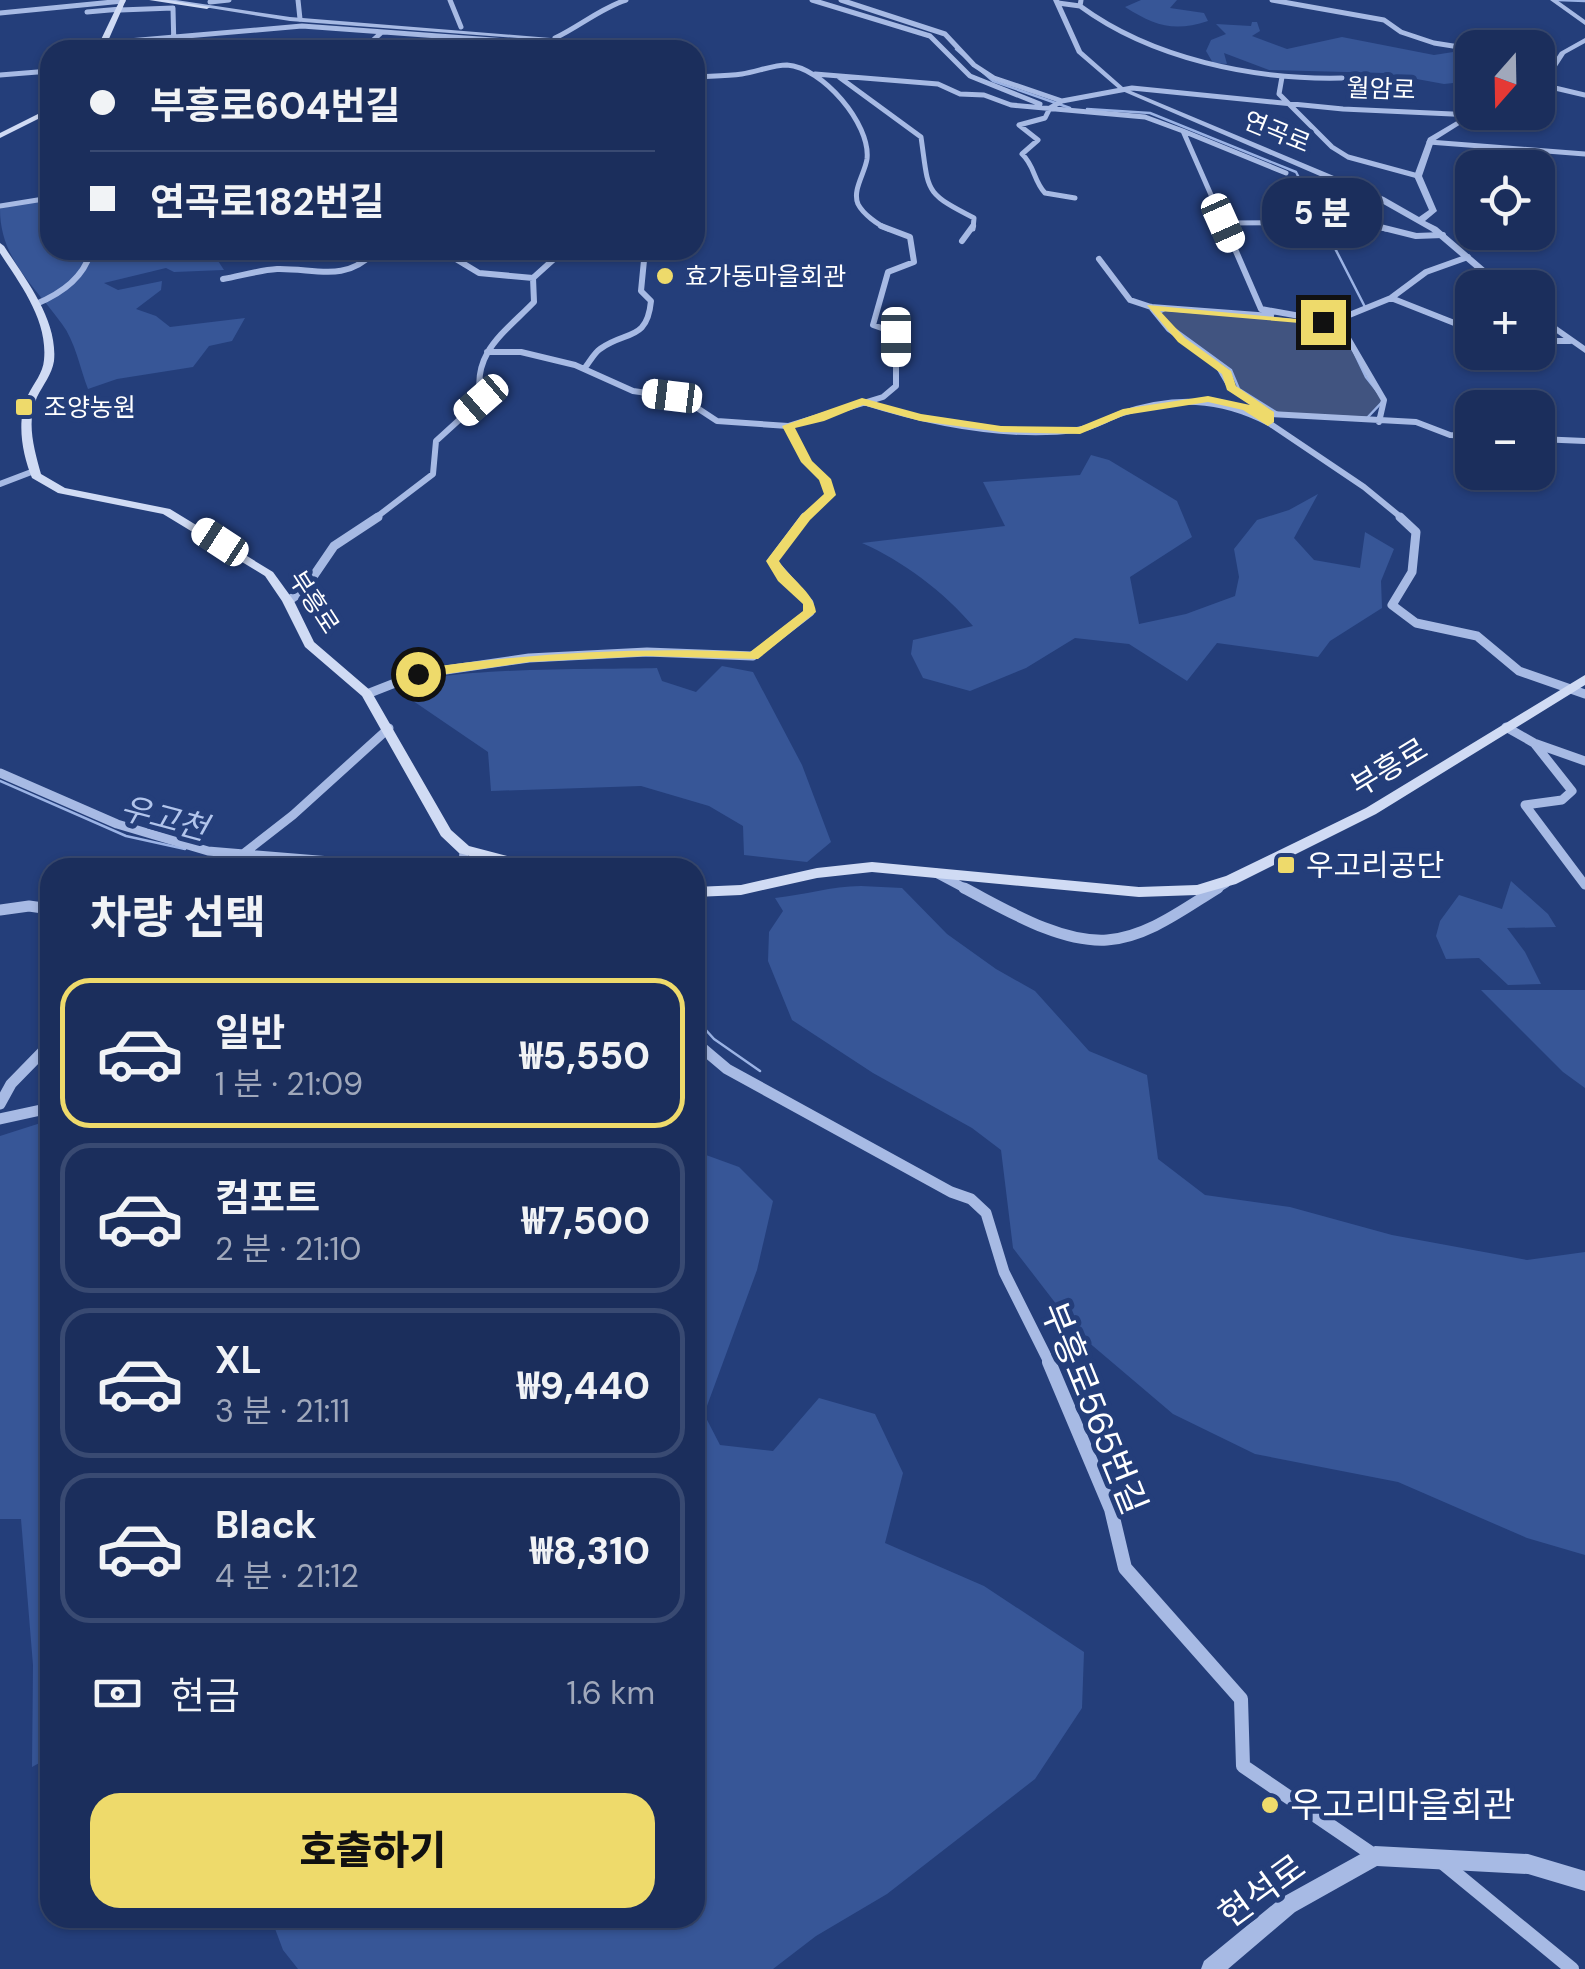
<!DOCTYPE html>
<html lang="ko">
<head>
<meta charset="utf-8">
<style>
	:root { --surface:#1b2e5c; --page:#243662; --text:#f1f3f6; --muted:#a0a8bb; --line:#394a72; --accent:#eeda6b }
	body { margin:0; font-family:"DM Sans","Noto Sans KR",sans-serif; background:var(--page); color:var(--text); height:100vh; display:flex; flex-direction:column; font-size:38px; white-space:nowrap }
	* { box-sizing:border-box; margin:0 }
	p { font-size:32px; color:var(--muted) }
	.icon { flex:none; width:55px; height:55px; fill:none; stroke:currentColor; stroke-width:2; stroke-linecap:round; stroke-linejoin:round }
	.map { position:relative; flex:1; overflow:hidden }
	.sheet { position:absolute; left:40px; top:858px; width:665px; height:1070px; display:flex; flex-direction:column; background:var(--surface); border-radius:30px; box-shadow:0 2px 8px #0004,0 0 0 2px var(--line) }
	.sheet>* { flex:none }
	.guide { position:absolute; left:40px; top:40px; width:665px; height:220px; border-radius:30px; box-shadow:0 2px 8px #0004,0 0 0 2px var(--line); display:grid; align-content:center; height:220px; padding:0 50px; background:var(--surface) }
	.needle { width:65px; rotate:200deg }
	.tools { position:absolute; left:1455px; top:30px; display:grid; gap:20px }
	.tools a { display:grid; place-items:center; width:100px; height:100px; border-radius:20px; background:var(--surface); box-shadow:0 2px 8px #0004,0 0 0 2px var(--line); font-size:50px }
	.end { position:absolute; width:45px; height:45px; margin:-22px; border:12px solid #eeda6b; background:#111; box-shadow:0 0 0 5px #111 }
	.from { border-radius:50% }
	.bubble { position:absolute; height:70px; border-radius:30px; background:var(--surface); box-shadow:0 2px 8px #0004,0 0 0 2px var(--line); font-size:32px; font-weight:800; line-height:70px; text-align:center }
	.car { position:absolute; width:30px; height:60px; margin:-30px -15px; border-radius:12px; box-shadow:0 0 8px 2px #0007; background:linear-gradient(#fff 24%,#345 0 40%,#fff 0 76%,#345 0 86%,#fff 0) }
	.guide b { display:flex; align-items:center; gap:35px; height:95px; font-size:38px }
	.guide b+b { border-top:2px solid var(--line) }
	.guide i { width:25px; height:25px; background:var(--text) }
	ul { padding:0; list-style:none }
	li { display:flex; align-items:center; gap:30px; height:150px; margin:0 20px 15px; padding:0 30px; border:5px solid var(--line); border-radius:30px }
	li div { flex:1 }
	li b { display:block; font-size:38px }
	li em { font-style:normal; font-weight:800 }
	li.on { border-color:var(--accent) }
	li>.icon { width:90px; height:90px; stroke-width:1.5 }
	h2 { padding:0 50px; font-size:45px; line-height:120px }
	.pay { display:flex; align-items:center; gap:25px; height:110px; padding:0 50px; font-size:38px }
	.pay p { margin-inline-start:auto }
	.action { display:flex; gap:20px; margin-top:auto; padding:20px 50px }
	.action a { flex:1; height:115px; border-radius:30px; background:var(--accent); color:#111; font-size:40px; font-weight:800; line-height:115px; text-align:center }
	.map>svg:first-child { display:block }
	.green { fill:#375697 }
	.water { fill:#415480; stroke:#9bb3e5; stroke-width:2.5 }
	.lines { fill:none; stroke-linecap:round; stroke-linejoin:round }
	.stream { stroke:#9bb3e5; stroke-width:2.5 }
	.minor-far4 { stroke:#a7bae4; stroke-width:5 }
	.minor-far3 { stroke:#a7bae4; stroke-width:6 }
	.minor-far2 { stroke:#a7bae4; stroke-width:9 }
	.minor-far1 { stroke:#a7bae4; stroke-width:11 }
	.minor { stroke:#a7bae4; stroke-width:14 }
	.tertiary { fill:#a7bae4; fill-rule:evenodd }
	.secondary { fill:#d0dbf4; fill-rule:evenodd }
	.route { fill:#eeda6b }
	.poi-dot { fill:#eeda6b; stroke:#243e7a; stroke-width:4 }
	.labels { text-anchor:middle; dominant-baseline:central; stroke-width:10; stroke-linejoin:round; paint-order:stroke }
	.far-street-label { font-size:25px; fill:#fff; stroke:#243e7a }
	.far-poi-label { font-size:25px; fill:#fff; stroke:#243e7a; text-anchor:start }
	.street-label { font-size:30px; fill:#fff; stroke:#243e7a }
	.poi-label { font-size:30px; fill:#fff; stroke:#243e7a; text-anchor:start }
	.water-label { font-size:32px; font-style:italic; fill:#b2c5ec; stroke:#243e7a }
	.near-street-label { font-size:35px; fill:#fff; stroke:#243e7a }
	.near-poi-label { font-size:35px; fill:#fff; stroke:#243e7a; text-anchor:start }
</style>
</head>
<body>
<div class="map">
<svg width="1585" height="1969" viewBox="0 0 1585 1969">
	<rect width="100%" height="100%" fill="#243e7a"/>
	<path class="green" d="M 1141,0 L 1177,0 L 1170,8 L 1204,13 L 1208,21 C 1174,32 1155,26 1125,7 Z
		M 1252,22 L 1257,22 L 1260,31 L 1252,36 L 1287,49 L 1342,37 L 1434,55 L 1466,50 L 1457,58 L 1472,64 L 1472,81 L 1444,84 L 1384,73 L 1269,70 L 1224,53 L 1227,64 L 1213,63 L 1206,51 L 1211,40 L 1226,34 L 1216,24 L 1251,26 Z
		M 34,199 L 50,202 L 50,250 L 211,250 L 224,270 L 174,272 L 166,268 L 104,283 L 118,290 L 162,281 L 161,290 L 136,309 L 156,316 L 170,327 L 245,318 L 232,341 L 209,346 L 193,367 L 117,379 L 88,389 C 80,368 75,341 62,324 C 34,285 0,259 0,209 Z
		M 1091,455 L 1109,460 L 1177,501 L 1192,537 L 1130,577 L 1139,624 L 1186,614 L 1235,596 L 1239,577 L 1234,549 L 1257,520 L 1289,510 L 1318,494 L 1294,538 L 1314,560 L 1360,568 L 1365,532 L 1394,549 L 1381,581 L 1382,608 L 1330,641 L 1318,657 L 1217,643 L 1187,681 L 1129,644 L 1075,638 L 1026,668 L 970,691 L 923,678 L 911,654 L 913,640 L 973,626 C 944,592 903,561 862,543 L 1005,526 L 983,482 L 1080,475 Z
		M 722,666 L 753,672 L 802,765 L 831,842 L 807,862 L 744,855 L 743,826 L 709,806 L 641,786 L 491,791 L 488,752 L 397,690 C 426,665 609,670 657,668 L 662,681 L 696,692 Z
		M 1511,881 L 1548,914 L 1556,927 L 1507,928 L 1525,952 L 1541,984 L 1508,985 L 1479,958 L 1446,959 L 1436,936 L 1440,921 L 1459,895 L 1502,909 Z
		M 861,886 L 902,888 L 947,934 L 996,969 L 1035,991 L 1089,1051 L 1147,1075 L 1158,1159 L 1205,1195 L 1290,1207 L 1392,1235 L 1527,1260 L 1585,1252 L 1585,1555 L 1527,1538 L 1398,1482 L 1255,1454 L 1173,1414 L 1080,1335 L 1013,1248 L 1001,1150 L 972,1128 L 873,1073 L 792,1020 L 768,961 L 769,932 L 783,911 L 775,898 C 805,895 831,886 861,886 Z
		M 1481,990 L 1585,990 L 1585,1088 L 1563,1072 Z
		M 50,1120 L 50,1757 L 32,1767 L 33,1665 L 21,1519 L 0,1519 L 0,1136 Z
		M 695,1151 L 739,1167 L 773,1201 L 757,1270 L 704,1414 L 720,1445 L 773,1451 L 819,1398 L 875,1414 L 903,1473 L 885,1543 L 984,1586 L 1084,1652 L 1082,1708 L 1035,1779 L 887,1894 L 816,1936 L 773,1969 L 298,1969 L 283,1950 L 271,1918 L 695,1918 Z"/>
	<path class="water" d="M 1169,308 L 1341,325 L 1366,377 L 1384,400 L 1367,418 L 1279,414 L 1239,389 L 1231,370 L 1165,322 L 1159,313 Z"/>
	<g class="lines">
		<path class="stream" d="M 1558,0 L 1585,1
			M 956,49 L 993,81 L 1070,108
			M 1087,109 L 1150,113 L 1296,172 L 1365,307
			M 0,781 L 126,836 L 185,849
			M 241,861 L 283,862
			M 695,1018 L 714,1039 L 760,1071"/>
		<path class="minor-far4" d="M 298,0 L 300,19
			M 450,0 L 461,27
			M 812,0 L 930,36 L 970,76 L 1040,104
			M 841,0 L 945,34 L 974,65 L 994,78 L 1062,101
			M 1081,0 L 1080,6 C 1152,59 1254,80 1342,78
			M 1272,0 L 1384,20 L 1401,32 L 1434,43 L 1472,49
			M 210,2 L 229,0
			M 1058,3 L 1080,6
			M 120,10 L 173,8 L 174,50
			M 87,12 L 121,9
			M 0,13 L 123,1
			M 555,38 C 580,26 601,8 626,0
			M 105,43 L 302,26 L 521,42 L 555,50
			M 362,50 L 381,33
			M 815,74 L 938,84 L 960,94 L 984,95 L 1011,105 L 1145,117 L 1183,131 L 1226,229
			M 0,75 L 50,71
			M 695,77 C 710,76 726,76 742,74 C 756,72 773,65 787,65 C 822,67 871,124 867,159 C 865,173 852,190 858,204 C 863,214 878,225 888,229
			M 839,77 L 921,137 C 929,192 923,192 974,218 L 973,229
			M 1282,77 L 1279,94 L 1332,147 L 1348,157 L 1418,176
			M 1538,84 L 1585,95
			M 1183,131 L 1286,173
			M 1429,142 L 1585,154
			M 1075,198 L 1045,193 C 1033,180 1035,166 1022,154 L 1038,140 L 1019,125 L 1045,118 L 1050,108 L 1062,101 L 1132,88 L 1343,109 L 1474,115
			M 0,206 L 50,198
			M 1223,223 L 1359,222 L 1386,229"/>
		<path class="minor-far3" d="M 1225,226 L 1261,309 L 1339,323 L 1384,400 L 1379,422
			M 1376,226 L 1416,236 L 1443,235
			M 962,241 L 973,226
			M 441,250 L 479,273 L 533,278
			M 1099,259 L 1130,300 L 1151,307 L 1271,316
			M 223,279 C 240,276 260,270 277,269 C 314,268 345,283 373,253 L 406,258 L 439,250
			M 1391,298 L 1472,330
			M 36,304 C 60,294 85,277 91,250
			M 1151,307 L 1169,329 L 1217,364 L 1231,388 L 1270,414 L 1416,422 L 1450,435 L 1472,436
			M 1332,322 L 1391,298 L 1426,272 L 1468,257
			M 1538,341 L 1570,341
			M 487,352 L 521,352 L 575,365 L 633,391 L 682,398 L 717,421 L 788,426
			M 584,369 C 589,363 594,353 600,349 C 626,330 647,342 651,301 L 641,291 L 645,250
			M 863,402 C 929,423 1007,438 1077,430 C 1092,428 1106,419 1120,414 C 1174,396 1219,397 1269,423
			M 1270,414 L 1269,423 L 1364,487 L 1403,519
			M 1538,439 L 1585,441
			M 0,484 L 34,471
			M 374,519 L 433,474 L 436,441 L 481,400 C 471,353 504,333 534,302 L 533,278 L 564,250
			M 803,519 L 830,495 L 825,479 L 807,462 L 788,426 L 883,397 L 896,386 L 896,333 L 873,325 L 888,272 L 914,262 L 910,237 L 881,226"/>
		<path class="minor-far2" d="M 1400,517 L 1416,532 L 1412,572 L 1392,605 L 1416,623 L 1477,636 L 1519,671 L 1585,694
			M 288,601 L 304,590 L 334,546 L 378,517
			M 367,694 L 418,674 L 529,658 L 647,652 L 753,656 L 810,612 L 809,603 L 772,561 L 805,517
			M 1506,727 L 1534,743 L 1585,761
			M 1534,743 L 1572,791 L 1562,800 L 1525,805 L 1585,885
			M 0,773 L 117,824 L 208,851 L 416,868
			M 225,868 L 293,815 L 389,728
			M 463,868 L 464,850
			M 936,873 L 968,890
			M 1214,890 L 1226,883"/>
		<path class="minor-far1" d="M 964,888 C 1005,909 1059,943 1107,940 C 1148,937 1185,908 1218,888
			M 0,910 L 29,906 L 50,909
			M 695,1042 L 727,1069 L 951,1192 L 971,1199 L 986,1213 L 1004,1272 L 1050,1364
			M 0,1104 L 11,1084 L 50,1044
			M 0,1119 L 50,1108"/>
		<path class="minor" d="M 1049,1362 L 1111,1509 L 1125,1568 L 1241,1699 L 1243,1766 L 1375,1856
			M 1443,1863 L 1572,1969"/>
		<path class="tertiary" d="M 161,0 L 176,0 L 290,17 L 575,40 L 572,42 L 290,21 Z
			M 1053,0 L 1059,0 L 1082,51 L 1124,88 L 1384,197 L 1419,217 L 1429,210 L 1414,176 L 1428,138 L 1472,112 L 1480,112 L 1434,141 L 1422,176 L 1437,211 L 1425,221 L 1437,227 L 1508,288 L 1498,288 L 1431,231 L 1378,201 L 1120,90 L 1077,53 Z
			M 1550,0 L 1557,0 L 1585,20 L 1585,25 Z
			M 1585,38 L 1585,43 L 1565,54 L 1554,71 L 1538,80 L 1538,75 L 1549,69 L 1560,52 Z
			M 1538,313 L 1585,346 L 1585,353 L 1538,320 Z
			M 1375,1846 L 1528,1854 L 1585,1871 L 1585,1891 L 1528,1874 L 1377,1866 L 1295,1912 L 1228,1969 L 1201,1969 L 1204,1961 L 1281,1898 Z"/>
		<path class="secondary" d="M 120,0 L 126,0 L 104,50 L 96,50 Z
			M 149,0 L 168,0 L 210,7 L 207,9 Z
			M 50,108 L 50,113 L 0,138 L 0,133 Z
			M 0,243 L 4,246 C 25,279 58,319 54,361 C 52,374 43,385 37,397 C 26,422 34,449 41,474 L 65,488 L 170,509 L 273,572 L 294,601 L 314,642 L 371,691 L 451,830 L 469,846 L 538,864 L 540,868 L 512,868 L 459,853 L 441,836 L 362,696 L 305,647 L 282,601 L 265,576 L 163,514 L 58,493 L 32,478 C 22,453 16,421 28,395 C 34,383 43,373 44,360 C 48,320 20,284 0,253 Z
			M 1585,675 L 1585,685 L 1376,814 L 1236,884 L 1197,895 L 1139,897 L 872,872 L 817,878 L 741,895 L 695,897 L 695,887 L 741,885 L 817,868 L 872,862 L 1139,887 L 1197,885 L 1226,876 L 1366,808 Z"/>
	</g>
	<path class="route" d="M 1147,305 L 1328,322 L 1323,325 L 1160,311 L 1185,338 L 1231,371 L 1236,386 L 1274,412 L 1274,422 L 1268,426 L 1243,410 L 1208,402 L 1125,415 L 1080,434 L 1001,432 L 920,421 L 863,405 L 824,421 L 795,428 L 812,461 L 831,479 L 836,495 L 810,520 L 779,561 C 789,578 814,592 816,612 L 758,659 L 646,656 L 529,662 L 418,678 L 411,674 L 418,669 C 533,653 634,647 750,652 L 803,611 L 803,604 L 778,581 L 766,561 L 801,515 L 824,494 L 819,480 L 801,462 L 782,426 L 862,398 L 921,414 L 1001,426 L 1079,427 L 1123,409 L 1208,396 L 1250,405 L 1227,390 L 1222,374 L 1178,342 Z"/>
	<g class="poi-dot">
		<circle cx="665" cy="276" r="10"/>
		<rect x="14" y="397" width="20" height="20" rx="5"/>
		<rect x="1276" y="855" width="20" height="20" rx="5"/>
		<circle cx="1270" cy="1805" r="10"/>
	</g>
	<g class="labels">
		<g class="far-street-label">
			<text transform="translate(1381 89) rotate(2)">월암로</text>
			<text transform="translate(1277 132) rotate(22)">연곡로</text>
			<text transform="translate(314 602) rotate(57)">부흥로</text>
		</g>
		<g class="far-poi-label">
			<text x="685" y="276">효가동마을회관</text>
			<text x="44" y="407">조양농원</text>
		</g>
		<g class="street-label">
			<text transform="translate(1389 767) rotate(-31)">부흥로</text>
		</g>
		<g class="poi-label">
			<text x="1306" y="865">우고리공단</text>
		</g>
		<g class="water-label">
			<text transform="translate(164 818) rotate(15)">우고천</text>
		</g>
		<g class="near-street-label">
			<text transform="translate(1094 1408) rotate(68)">부흥로565번길</text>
			<text transform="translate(1262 1891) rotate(-36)">현석로</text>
		</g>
		<g class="near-poi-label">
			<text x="1290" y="1805">우고리마을회관</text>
		</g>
	</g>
</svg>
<div class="tools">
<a><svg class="needle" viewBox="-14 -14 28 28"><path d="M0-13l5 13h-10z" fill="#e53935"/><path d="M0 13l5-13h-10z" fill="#a0a8bb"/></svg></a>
<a><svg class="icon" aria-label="locate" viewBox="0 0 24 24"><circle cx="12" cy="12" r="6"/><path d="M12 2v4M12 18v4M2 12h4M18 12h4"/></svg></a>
<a>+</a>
<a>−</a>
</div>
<i class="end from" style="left:418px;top:674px"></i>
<i class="end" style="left:1323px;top:322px"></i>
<div class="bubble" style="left:1262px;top:178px;width:120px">5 분</div>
<i class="car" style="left:1223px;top:223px;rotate:156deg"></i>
<i class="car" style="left:896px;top:337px;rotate:180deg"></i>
<i class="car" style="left:672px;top:396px;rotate:277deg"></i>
<i class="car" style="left:481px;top:400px;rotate:229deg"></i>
<i class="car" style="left:220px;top:542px;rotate:303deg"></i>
<div class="guide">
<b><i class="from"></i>부흥로604번길</b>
<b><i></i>연곡로182번길</b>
</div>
<section class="sheet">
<h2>차량 선택</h2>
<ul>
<li class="on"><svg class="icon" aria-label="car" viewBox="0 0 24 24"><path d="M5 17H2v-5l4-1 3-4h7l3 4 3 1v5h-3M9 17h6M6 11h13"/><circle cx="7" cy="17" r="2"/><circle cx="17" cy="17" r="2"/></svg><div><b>일반</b><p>1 분 · 21:09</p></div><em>₩5,550</em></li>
<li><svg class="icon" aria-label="car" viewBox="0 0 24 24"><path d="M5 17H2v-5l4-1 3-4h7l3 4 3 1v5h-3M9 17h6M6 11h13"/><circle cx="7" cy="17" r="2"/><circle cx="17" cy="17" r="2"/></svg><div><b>컴포트</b><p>2 분 · 21:10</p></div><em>₩7,500</em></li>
<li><svg class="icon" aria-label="car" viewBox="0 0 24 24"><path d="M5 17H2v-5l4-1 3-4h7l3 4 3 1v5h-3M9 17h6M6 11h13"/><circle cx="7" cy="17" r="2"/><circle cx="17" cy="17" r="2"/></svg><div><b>XL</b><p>3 분 · 21:11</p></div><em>₩9,440</em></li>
<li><svg class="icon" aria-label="car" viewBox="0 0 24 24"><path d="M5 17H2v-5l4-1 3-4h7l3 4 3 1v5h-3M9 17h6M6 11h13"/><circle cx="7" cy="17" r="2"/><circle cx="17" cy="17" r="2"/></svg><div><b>Black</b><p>4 분 · 21:12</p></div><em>₩8,310</em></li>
</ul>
<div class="pay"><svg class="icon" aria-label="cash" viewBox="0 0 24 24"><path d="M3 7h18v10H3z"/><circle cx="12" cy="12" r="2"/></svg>현금<p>1.6 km</p></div>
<div class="action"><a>호출하기</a></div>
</section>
</div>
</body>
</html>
